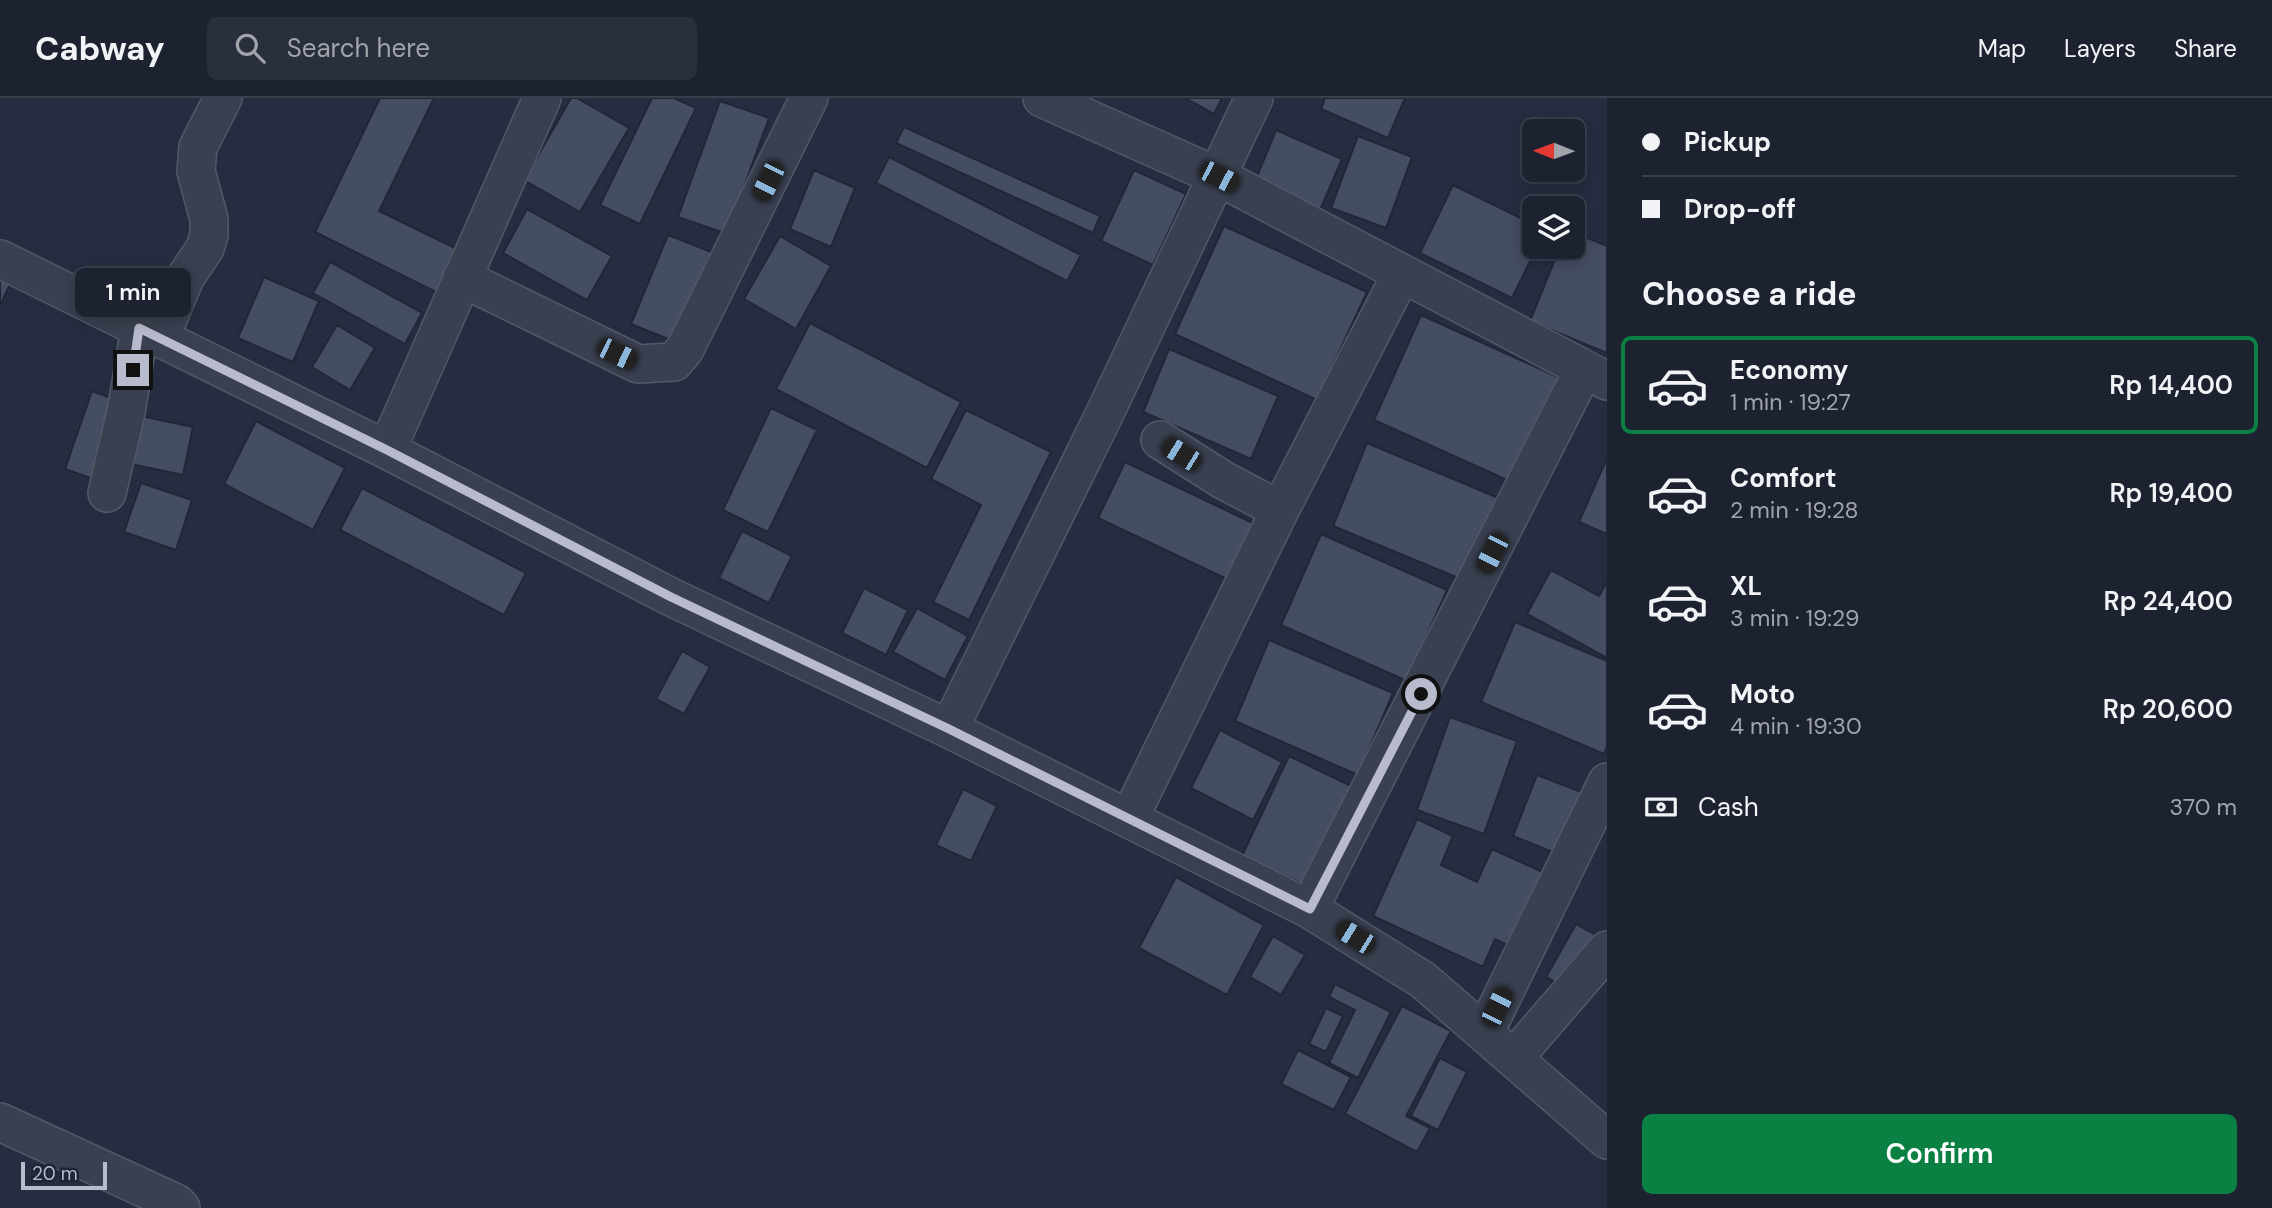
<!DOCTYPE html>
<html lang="en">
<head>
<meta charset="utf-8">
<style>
	:root { --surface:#1c2230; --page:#292f3c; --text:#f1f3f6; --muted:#a0a4ab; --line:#3a3f4c; --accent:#0b8043 }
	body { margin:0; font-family:"DM Sans",sans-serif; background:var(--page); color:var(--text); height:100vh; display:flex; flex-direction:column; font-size:26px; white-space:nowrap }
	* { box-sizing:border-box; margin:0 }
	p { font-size:23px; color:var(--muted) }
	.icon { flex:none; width:38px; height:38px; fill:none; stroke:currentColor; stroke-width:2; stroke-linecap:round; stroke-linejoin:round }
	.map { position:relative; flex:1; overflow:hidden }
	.side { display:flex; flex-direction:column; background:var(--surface); width:665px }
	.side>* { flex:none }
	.guide { display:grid; align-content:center; height:154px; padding:0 35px; background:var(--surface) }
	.needle { width:46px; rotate:271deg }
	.tools { position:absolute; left:1522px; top:21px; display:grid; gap:14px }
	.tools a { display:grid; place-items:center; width:63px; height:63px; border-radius:10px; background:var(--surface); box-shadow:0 4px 18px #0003,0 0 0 2px var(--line); font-size:35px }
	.scale { position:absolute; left:21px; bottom:18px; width:86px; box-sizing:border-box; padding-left:7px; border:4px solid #b7bbcb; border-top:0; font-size:19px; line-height:24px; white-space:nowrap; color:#b7bbcb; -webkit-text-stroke:5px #1f2535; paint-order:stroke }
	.end { position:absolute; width:32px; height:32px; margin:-16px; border:9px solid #b7bbcb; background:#111; box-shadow:0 0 0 4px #111 }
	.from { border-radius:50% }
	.bubble { position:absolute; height:49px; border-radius:10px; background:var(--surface); box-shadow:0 4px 18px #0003,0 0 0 2px var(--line); font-size:23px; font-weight:600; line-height:49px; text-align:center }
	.car { position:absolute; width:21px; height:42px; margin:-21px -10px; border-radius:9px; box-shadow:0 0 5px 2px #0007; background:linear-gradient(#222 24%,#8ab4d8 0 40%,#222 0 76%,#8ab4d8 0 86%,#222 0) }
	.guide b { display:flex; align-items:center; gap:24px; height:66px; font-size:26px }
	.guide b+b { border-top:2px solid var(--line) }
	.guide i { width:18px; height:18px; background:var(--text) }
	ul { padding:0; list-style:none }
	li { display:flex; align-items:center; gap:21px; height:98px; margin:0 14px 10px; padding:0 21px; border:4px solid transparent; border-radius:10px }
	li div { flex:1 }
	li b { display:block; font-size:26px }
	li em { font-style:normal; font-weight:600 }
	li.selected { border-color:var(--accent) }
	li>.icon { width:63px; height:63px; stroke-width:1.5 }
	h2 { padding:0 35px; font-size:32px; line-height:84px }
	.pay { display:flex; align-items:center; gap:18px; height:77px; padding:0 35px; font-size:26px }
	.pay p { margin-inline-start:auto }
	.cta { display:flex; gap:14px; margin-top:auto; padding:14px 35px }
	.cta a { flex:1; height:80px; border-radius:10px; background:var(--accent); color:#fff; font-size:28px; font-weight:600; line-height:80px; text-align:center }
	header { display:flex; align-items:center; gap:42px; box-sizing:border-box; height:98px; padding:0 35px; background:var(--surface); border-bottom:2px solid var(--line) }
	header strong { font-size:33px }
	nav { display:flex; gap:38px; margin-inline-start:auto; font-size:24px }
	.search { width:490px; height:63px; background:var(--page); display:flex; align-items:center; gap:18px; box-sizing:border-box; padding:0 24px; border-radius:10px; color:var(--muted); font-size:26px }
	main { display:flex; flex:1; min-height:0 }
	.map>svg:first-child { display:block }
	.building { fill:#454d62; stroke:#212737; stroke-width:2 }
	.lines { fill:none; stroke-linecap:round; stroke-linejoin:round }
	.minor-casing { stroke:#525868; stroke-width:40 }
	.minor { stroke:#3a4050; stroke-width:37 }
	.route { stroke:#b7bbcb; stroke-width:9 }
</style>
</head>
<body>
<header>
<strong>Cabway</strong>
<div class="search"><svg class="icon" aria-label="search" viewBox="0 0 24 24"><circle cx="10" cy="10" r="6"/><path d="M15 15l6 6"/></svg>Search here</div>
<nav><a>Map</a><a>Layers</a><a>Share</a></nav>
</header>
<main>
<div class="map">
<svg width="1607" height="1110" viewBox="0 0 1607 1110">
	<rect width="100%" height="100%" fill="#262d40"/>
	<path class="building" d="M 380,0 L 434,0 L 379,113 L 457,151 L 436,194 L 315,134 Z
		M 571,0 L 577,0 L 629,30 L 580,114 L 524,82 Z
		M 652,0 L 674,0 L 696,10 L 640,126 L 600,107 Z
		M 1185,0 L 1222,0 L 1214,16 Z
		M 1325,0 L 1405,0 L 1388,40 L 1321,11 Z
		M 720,3 L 769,20 L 727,136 L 678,119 Z
		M 904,29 L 1100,118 L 1093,135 L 896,45 Z
		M 1276,32 L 1342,61 L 1317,119 L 1252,91 Z
		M 1358,38 L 1412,59 L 1386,130 L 1331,110 Z
		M 889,59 L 1081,157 L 1067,183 L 876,85 Z
		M 814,72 L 855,90 L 831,149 L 790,131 Z
		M 1134,72 L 1186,96 L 1153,167 L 1101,143 Z
		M 1453,87 L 1535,127 L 1537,149 L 1512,200 L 1420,155 Z
		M 527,111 L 612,158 L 587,202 L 503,155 Z
		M 1224,128 L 1367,194 L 1317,302 L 1175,236 Z
		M 1573,134 L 1607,148 L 1607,255 L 1530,223 L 1560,149 L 1573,149 Z
		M 668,137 L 714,155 L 678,245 L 631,226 Z
		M 780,138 L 831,168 L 796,231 L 744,201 Z
		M 330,164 L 422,215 L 405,246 L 313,195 Z
		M 264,179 L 319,203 L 293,264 L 238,240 Z
		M 0,181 L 10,186 L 0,208 Z
		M 1421,217 L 1562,281 L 1516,386 L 1374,322 Z
		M 810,225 L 961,304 L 927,370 L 776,291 Z
		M 337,227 L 375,250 L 350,292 L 312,269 Z
		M 1169,251 L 1278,298 L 1251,361 L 1143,314 Z
		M 92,293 L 126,306 L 99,383 L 65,371 Z
		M 771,310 L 817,332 L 768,434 L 723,412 Z
		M 966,312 L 1051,354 L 969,522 L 933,504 L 981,407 L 931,381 Z
		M 136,317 L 193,329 L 183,377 L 126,365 Z
		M 256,323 L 345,370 L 313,432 L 224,386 Z
		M 1367,345 L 1501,401 L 1468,484 L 1333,428 Z
		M 1607,360 L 1607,436 L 1579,424 Z
		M 1125,364 L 1261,429 L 1235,485 L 1098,420 Z
		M 141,385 L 192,402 L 176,452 L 124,434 Z
		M 362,390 L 526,475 L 504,517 L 340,432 Z
		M 742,433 L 792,458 L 769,505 L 719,480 Z
		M 1321,436 L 1447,492 L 1407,583 L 1281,527 Z
		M 1551,472 L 1599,498 L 1607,484 L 1607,560 L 1527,516 Z
		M 864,490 L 908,512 L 886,557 L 842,535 Z
		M 917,510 L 968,538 L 945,582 L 893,554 Z
		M 1515,524 L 1607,563 L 1607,648 L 1604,656 L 1481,604 Z
		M 1269,542 L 1393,595 L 1358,677 L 1235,623 Z
		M 682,553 L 710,569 L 684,616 L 656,601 Z
		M 1450,619 L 1517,643 L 1484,736 L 1417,712 Z
		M 1220,632 L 1282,664 L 1253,722 L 1191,690 Z
		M 1289,658 L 1353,689 L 1307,788 L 1242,758 Z
		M 1537,677 L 1584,695 L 1560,757 L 1513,738 Z
		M 963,691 L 997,708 L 971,763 L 936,747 Z
		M 1417,721 L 1453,738 L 1441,767 L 1477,784 L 1492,751 L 1547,776 L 1514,850 L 1495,841 L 1483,869 L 1373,818 Z
		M 1176,779 L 1264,827 L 1227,897 L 1139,850 Z
		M 1576,826 L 1598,838 L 1568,891 L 1546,879 Z
		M 1273,838 L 1305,857 L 1281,897 L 1250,879 Z
		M 1335,886 L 1391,914 L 1358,980 L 1329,965 L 1355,912 L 1329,899 Z
		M 1402,908 L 1451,933 L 1406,1018 L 1430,1030 L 1417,1054 L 1345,1016 Z
		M 1326,910 L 1343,918 L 1326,954 L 1309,946 Z
		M 1298,952 L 1351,979 L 1334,1012 L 1281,986 Z
		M 1440,960 L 1467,974 L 1438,1032 L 1411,1018 Z"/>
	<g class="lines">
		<g class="minor-casing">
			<path id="minor" d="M 1042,0 L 1219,79 L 1607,283
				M 0,161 L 387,352 L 671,499 L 949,631 L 1309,811 L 1423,882 L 1607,1042
				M 462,180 L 638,266 L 674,264 L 685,251 L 809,0
				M 160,240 L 185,180 L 205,150 L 209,137 L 209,121 L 196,73 L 198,49 L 223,0
				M 1160,342 L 1223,382 L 1280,412
				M 387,352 L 542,0
				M 107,395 L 126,314 L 140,230
				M 949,631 L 1104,317 L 1254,0
				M 1129,721 L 1280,412 L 1402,175
				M 1309,811 L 1584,271
				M 1485,934 L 1607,684
				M 1514,960 L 1607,852
				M 0,1024 L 176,1105 L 181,1110"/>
		</g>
		<use href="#minor" class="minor"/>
	</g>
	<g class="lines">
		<path class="route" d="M 133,272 L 139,230 L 387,352 L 671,499 L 949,631 L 1310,811 L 1421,596"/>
	</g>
</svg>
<div class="tools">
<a><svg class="needle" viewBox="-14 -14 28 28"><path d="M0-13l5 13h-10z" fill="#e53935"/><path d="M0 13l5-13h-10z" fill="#a0a4ab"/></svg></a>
<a><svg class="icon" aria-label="layers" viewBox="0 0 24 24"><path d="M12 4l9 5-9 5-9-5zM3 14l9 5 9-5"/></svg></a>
</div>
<div class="scale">20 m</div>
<i class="end from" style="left:1421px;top:596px"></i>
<i class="end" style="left:133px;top:272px"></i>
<div class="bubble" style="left:75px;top:170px;width:116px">1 min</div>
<i class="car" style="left:1219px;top:79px;rotate:117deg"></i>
<i class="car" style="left:768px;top:83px;rotate:206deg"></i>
<i class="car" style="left:617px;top:256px;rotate:116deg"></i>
<i class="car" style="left:1181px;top:356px;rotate:302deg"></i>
<i class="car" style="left:1492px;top:455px;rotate:207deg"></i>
<i class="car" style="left:1355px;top:839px;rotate:302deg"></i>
<i class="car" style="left:1497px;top:909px;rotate:26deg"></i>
</div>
<section class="side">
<div class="guide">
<b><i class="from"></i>Pickup</b>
<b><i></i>Drop-off</b>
</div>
<h2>Choose a ride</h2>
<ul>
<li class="selected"><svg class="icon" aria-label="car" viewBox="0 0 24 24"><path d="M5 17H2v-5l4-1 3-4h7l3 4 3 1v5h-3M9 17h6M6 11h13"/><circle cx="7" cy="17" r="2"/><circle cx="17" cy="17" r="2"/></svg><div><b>Economy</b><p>1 min · 19:27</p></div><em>Rp 14,400</em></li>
<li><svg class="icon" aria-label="car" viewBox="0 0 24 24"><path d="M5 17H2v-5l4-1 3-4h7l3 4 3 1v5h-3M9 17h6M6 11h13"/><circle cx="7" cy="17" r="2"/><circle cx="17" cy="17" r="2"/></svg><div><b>Comfort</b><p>2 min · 19:28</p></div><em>Rp 19,400</em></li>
<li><svg class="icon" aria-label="car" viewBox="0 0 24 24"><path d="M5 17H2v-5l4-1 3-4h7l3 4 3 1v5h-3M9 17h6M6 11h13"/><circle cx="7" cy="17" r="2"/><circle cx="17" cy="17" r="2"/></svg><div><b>XL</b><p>3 min · 19:29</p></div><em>Rp 24,400</em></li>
<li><svg class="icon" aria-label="car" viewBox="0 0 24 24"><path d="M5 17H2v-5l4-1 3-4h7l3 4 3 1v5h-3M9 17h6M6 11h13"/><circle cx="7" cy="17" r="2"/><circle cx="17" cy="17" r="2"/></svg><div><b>Moto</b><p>4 min · 19:30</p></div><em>Rp 20,600</em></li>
</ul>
<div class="pay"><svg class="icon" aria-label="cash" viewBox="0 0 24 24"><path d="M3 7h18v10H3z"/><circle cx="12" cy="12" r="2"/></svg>Cash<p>370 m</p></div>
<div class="cta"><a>Confirm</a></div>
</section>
</main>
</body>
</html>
